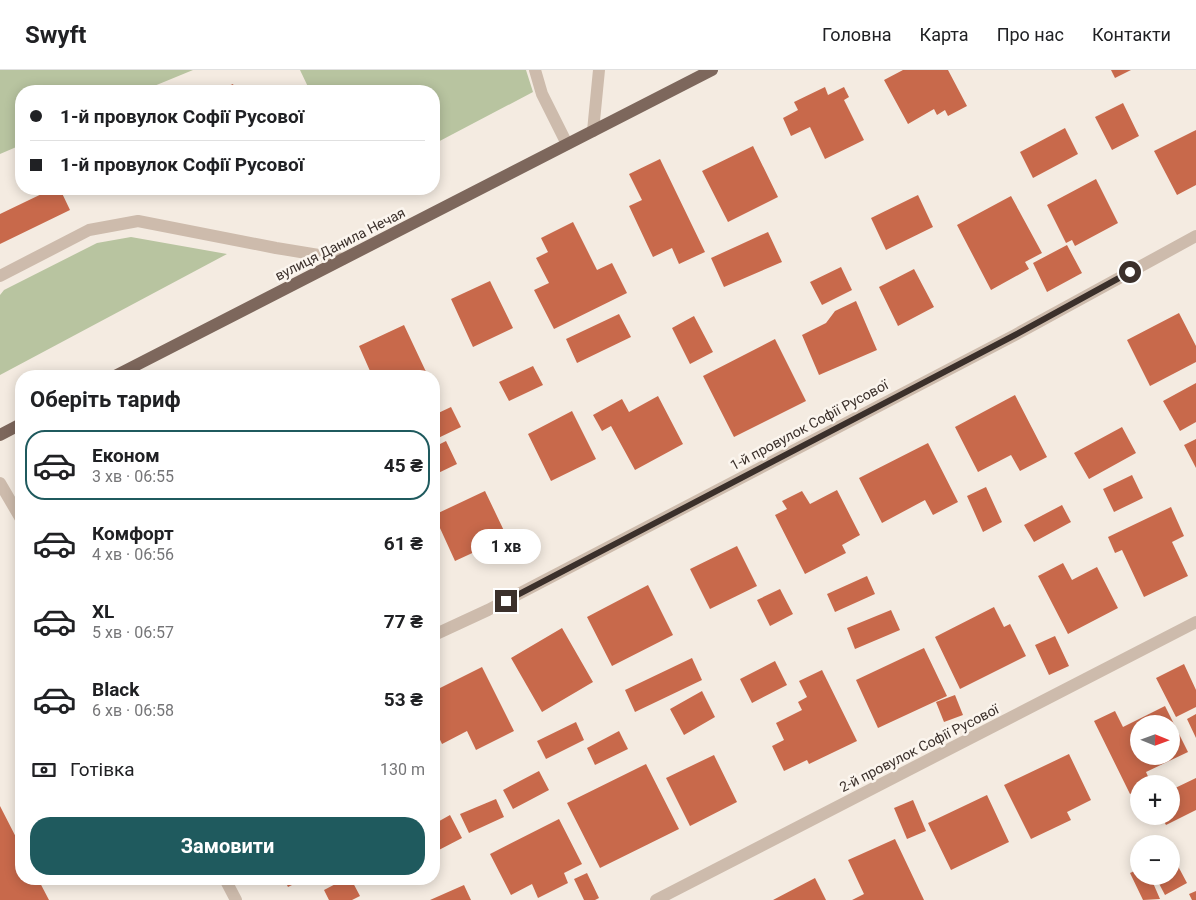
<!DOCTYPE html>
<html lang="uk">
<head>
<meta charset="utf-8">
<style>
	:root { --surface:#fff; --page:#f2f2f2; --text:#202124; --muted:#757577; --line:#e0e0e0; --accent:#1f5a5e }
	body { margin:0; font-family:Roboto,sans-serif; background:var(--page); color:var(--text); height:100vh; display:flex; flex-direction:column; font-size:19px; white-space:nowrap }
	* { box-sizing:border-box; margin:0 }
	p { font-size:16px; color:var(--muted) }
	.icon { flex:none; width:28px; height:28px; fill:none; stroke:currentColor; stroke-width:2; stroke-linecap:round; stroke-linejoin:round }
	.map { position:relative; flex:1; overflow:hidden }
	.sheet { position:absolute; left:15px; top:300px; width:425px; height:515px; display:flex; flex-direction:column; background:var(--surface); border-radius:20px; box-shadow:0 2px 12px #0003 }
	.sheet>* { flex:none }
	.banner { position:absolute; left:15px; top:15px; width:425px; height:110px; border-radius:20px; box-shadow:0 2px 12px #0003; display:grid; align-content:center; height:110px; padding:0 15px; background:var(--surface) }
	.needle { width:32px; rotate:91deg }
	.tools { position:absolute; left:1130px; top:645px; display:grid; gap:10px }
	.tools a { display:grid; place-items:center; width:50px; height:50px; border-radius:50%; background:var(--surface); box-shadow:0 2px 12px #0003; font-size:25px }
	.end { position:absolute; width:22px; height:22px; margin:-11px; border:6px solid #3b302b; background:#fff; box-shadow:0 0 0 2px #fff }
	.from { border-radius:50% }
	.bubble { position:absolute; height:35px; border-radius:18px; background:var(--surface); box-shadow:0 2px 12px #0003; font-size:16px; font-weight:700; line-height:35px; text-align:center }
	.banner b { display:flex; align-items:center; gap:18px; height:48px; font-size:19px }
	.banner b+b { border-top:1px solid var(--line) }
	.banner i { width:12px; height:12px; background:var(--text) }
	ul { padding:0; list-style:none }
	li { display:flex; align-items:center; gap:15px; height:70px; margin:0 10px 8px; padding:0 5px; border:2px solid transparent; border-radius:20px }
	li div { flex:1 }
	li b { display:block; font-size:19px }
	li em { font-style:normal; font-weight:700 }
	li.current { border-color:var(--accent) }
	li>.icon { width:45px; height:45px; stroke-width:1.5 }
	h2 { padding:0 15px; font-size:22px; line-height:60px }
	.pay { display:flex; align-items:center; gap:12px; height:55px; padding:0 15px; font-size:19px }
	.pay p { margin-inline-start:auto }
	.action { display:flex; gap:10px; margin-top:auto; padding:10px 15px }
	.action a { flex:1; height:58px; border-radius:20px; background:var(--accent); color:#fff; font-size:20px; font-weight:700; line-height:58px; text-align:center }
	header { display:flex; align-items:center; gap:30px; box-sizing:border-box; height:70px; padding:0 25px; background:var(--surface); border-bottom:1px solid var(--line) }
	header strong { font-size:24px }
	nav { display:flex; gap:28px; margin-inline-start:auto; font-size:18px }
	.map>svg:first-child { display:block }
	.green { fill:#b8c4a0 }
	.building { fill:#c8694b; fill-rule:evenodd }
	.lines { fill:none; stroke-linecap:round; stroke-linejoin:round }
	.minor { stroke:#cdbbac; stroke-width:12 }
	.major { stroke:#7d675c; stroke-width:12 }
	.route { stroke:#3b302b; stroke-width:6 }
	.labels { text-anchor:middle; dominant-baseline:central; stroke-width:5; stroke-linejoin:round; paint-order:stroke }
	.street-label { font-size:14px; fill:#3b302b; stroke:#fbf5ee }
</style>
</head>
<body>
<header>
<strong>Swyft</strong>
<nav><a>Головна</a><a>Карта</a><a>Про нас</a><a>Контакти</a></nav>
</header>
<div class="map">
<svg width="1196" height="830" viewBox="0 0 1196 830">
	<rect width="100%" height="100%" fill="#f4ebe1"/>
	<path class="green" d="M 0,0 L 193,0 L 142,21 L 21,21 L 21,75 L 0,84 Z
		M 300,0 L 526,0 L 533,22 L 434,74 L 434,21 L 310,21 Z
		M 131,167 L 227,184 L 0,305 L 0,225 L 4,220 L 97,173 Z"/>
	<path class="building" d="M 903,0 L 948,0 L 967,36 L 948,46 L 945,40 L 937,45 L 934,39 L 908,54 L 884,10 Z
		M 1111,0 L 1131,0 L 1115,8 Z
		M 233,14 L 236,21 L 216,21 Z
		M 825,17 L 828,25 L 844,17 L 849,27 L 844,30 L 864,70 L 825,89 L 810,57 L 791,66 L 783,48 L 798,40 L 794,32 Z
		M 1123,33 L 1139,66 L 1112,80 L 1095,47 Z
		M 1065,58 L 1078,84 L 1033,108 L 1020,82 Z
		M 1196,60 L 1196,115 L 1177,125 L 1154,81 Z
		M 753,76 L 778,127 L 728,152 L 702,101 Z
		M 660,89 L 705,182 L 679,194 L 672,178 L 653,187 L 629,136 L 642,130 L 629,104 Z
		M 1096,109 L 1118,153 L 1075,176 L 1072,170 L 1066,173 L 1047,135 Z
		M 52,119 L 60,119 L 70,140 L 0,174 L 0,144 Z
		M 918,125 L 933,157 L 886,180 L 871,148 Z
		M 1011,126 L 1042,183 L 1025,192 L 1029,199 L 991,220 L 957,155 Z
		M 573,152 L 597,200 L 612,193 L 627,223 L 554,259 L 534,220 L 549,213 L 536,188 L 548,182 L 541,168 Z
		M 768,162 L 782,192 L 724,217 L 711,188 Z
		M 1067,175 L 1082,203 L 1047,222 L 1033,193 Z
		M 841,197 L 852,220 L 822,235 L 810,212 Z
		M 914,199 L 934,237 L 898,256 L 879,217 Z
		M 490,211 L 513,258 L 473,277 L 451,229 Z
		M 856,231 L 877,280 L 819,305 L 802,265 L 826,253 L 835,241 Z
		M 1179,243 L 1196,276 L 1196,292 L 1150,316 L 1127,270 Z
		M 619,244 L 631,267 L 577,293 L 566,269 Z
		M 694,246 L 713,282 L 690,294 L 672,258 Z
		M 404,255 L 428,306 L 359,306 L 370,301 L 359,276 Z
		M 775,269 L 806,331 L 734,367 L 703,306 Z
		M 533,296 L 543,315 L 509,331 L 499,312 Z
		M 306,300 L 309,306 L 294,306 Z
		M 1196,313 L 1196,352 L 1180,361 L 1163,331 Z
		M 434,319 L 438,329 L 434,331 Z
		M 1015,325 L 1047,387 L 1020,401 L 1011,385 L 978,402 L 955,357 Z
		M 658,326 L 683,374 L 635,400 L 611,356 L 602,361 L 593,345 L 622,329 L 629,342 Z
		M 451,337 L 461,357 L 434,370 L 434,345 Z
		M 572,341 L 596,389 L 551,411 L 528,364 Z
		M 1122,357 L 1136,383 L 1089,409 L 1074,383 Z
		M 1196,369 L 1196,398 L 1184,375 Z
		M 446,371 L 457,394 L 434,405 L 434,377 Z
		M 928,373 L 958,432 L 933,445 L 925,430 L 882,453 L 859,408 Z
		M 1132,405 L 1143,428 L 1114,442 L 1103,419 Z
		M 986,417 L 1002,452 L 983,462 L 967,426 Z
		M 837,420 L 860,465 L 842,475 L 846,483 L 805,504 L 775,445 L 787,439 L 782,431 L 802,421 L 810,434 Z
		M 485,421 L 507,467 L 455,491 L 434,445 Z
		M 1062,435 L 1071,452 L 1034,472 L 1024,455 Z
		M 1171,437 L 1184,466 L 1172,472 L 1188,506 L 1144,527 L 1122,480 L 1115,483 L 1108,467 Z
		M 737,476 L 757,516 L 710,539 L 690,499 Z
		M 1063,493 L 1072,510 L 1097,497 L 1118,538 L 1068,564 L 1038,506 Z
		M 867,506 L 875,524 L 835,542 L 827,524 Z
		M 648,515 L 673,565 L 612,596 L 587,547 Z
		M 780,519 L 793,544 L 770,556 L 757,530 Z
		M 994,537 L 1004,557 L 1010,554 L 1026,586 L 960,619 L 935,567 Z
		M 891,540 L 900,560 L 855,579 L 847,558 Z
		M 562,558 L 593,612 L 542,642 L 511,588 Z
		M 1055,566 L 1069,596 L 1049,605 L 1035,575 Z
		M 924,578 L 947,626 L 878,658 L 856,610 Z
		M 692,588 L 702,610 L 635,642 L 625,620 Z
		M 775,591 L 787,615 L 752,633 L 740,609 Z
		M 1184,594 L 1196,620 L 1196,637 L 1176,647 L 1156,608 Z
		M 482,597 L 514,661 L 476,680 L 467,661 L 442,674 L 434,657 L 434,621 Z
		M 822,600 L 857,671 L 809,694 L 807,690 L 784,701 L 772,676 L 784,670 L 776,653 L 802,640 L 798,632 L 807,627 L 799,611 Z
		M 702,621 L 715,647 L 684,665 L 670,639 Z
		M 955,625 L 963,645 L 944,652 L 936,632 Z
		M 1165,636 L 1188,682 L 1146,702 L 1151,713 L 1139,714 L 1139,719 L 1130,724 L 1094,651 L 1115,641 L 1123,657 ZM 1139,654 L 1171,654 L 1171,686 L 1139,686 Z
		M 1196,644 L 1196,668 L 1187,649 Z
		M 576,652 L 584,670 L 546,689 L 537,671 Z
		M 619,661 L 628,679 L 595,695 L 587,678 Z
		M 1069,684 L 1091,730 L 1067,742 L 1071,750 L 1031,769 L 1004,715 Z
		M 714,685 L 737,732 L 690,756 L 666,708 Z
		M 646,694 L 679,759 L 600,798 L 567,733 Z
		M 539,701 L 549,720 L 513,739 L 503,720 Z
		M 1196,708 L 1196,740 L 1166,755 L 1161,746 L 1171,746 L 1171,720 Z
		M 987,725 L 1009,772 L 951,800 L 928,753 Z
		M 496,729 L 504,747 L 469,763 L 460,744 Z
		M 913,730 L 926,761 L 907,769 L 894,738 Z
		M 0,736 L 21,777 L 21,809 L 38,809 L 49,830 L 0,830 Z
		M 450,745 L 462,768 L 435,782 L 434,754 Z
		M 559,749 L 582,794 L 564,803 L 568,813 L 538,828 L 532,814 L 511,825 L 490,784 Z
		M 895,769 L 924,830 L 852,830 L 864,824 L 848,790 Z
		M 1171,783 L 1187,813 L 1165,825 L 1155,806 L 1171,806 Z
		M 1139,799 L 1139,806 L 1150,806 L 1160,829 L 1143,830 L 1130,803 Z
		M 587,803 L 599,828 L 595,830 L 584,830 L 574,809 Z
		M 815,808 L 826,830 L 773,830 Z
		M 284,809 L 304,809 L 288,817 Z
		M 345,809 L 351,809 L 360,826 L 352,830 L 329,830 L 324,820 Z
		M 464,815 L 471,830 L 430,830 Z
		M 1196,821 L 1196,830 L 1192,830 L 1189,824 Z"/>
	<g class="lines">
		<path class="minor" d="M 535,0 L 542,24 L 567,74
			M 593,61 L 599,0
			M 0,206 L 89,160 L 138,151 L 276,178 L 343,189
			M 0,413 L 21,449
			M 434,565 L 488,540 L 1015,265 L 1196,166
			M 225,809 L 236,830
			M 656,830 L 1196,552"/>
		<path class="major" d="M 115,306 L 712,0
			M 0,365 L 21,354"/>
	</g>
	<g class="lines">
		<path class="route" d="M 506,531 L 1015,265 L 1130,202"/>
	</g>
	<g class="labels">
		<g class="street-label">
			<text transform="translate(340 174) rotate(-27)">вулиця Данила Нечая</text>
			<text transform="translate(809 355) rotate(-28)">1-й провулок Софії Русової</text>
			<text transform="translate(919 678) rotate(-27)">2-й провулок Софії Русової</text>
		</g>
	</g>
</svg>
<div class="tools">
<a><svg class="needle" viewBox="-14 -14 28 28"><path d="M0-13l5 13h-10z" fill="#e53935"/><path d="M0 13l5-13h-10z" fill="#757577"/></svg></a>
<a>+</a>
<a>−</a>
</div>
<i class="end from" style="left:1130px;top:202px"></i>
<i class="end" style="left:506px;top:531px"></i>
<div class="bubble" style="left:471px;top:459px;width:70px">1 хв</div>
<div class="banner">
<b><i class="from"></i>1-й провулок Софії Русової</b>
<b><i></i>1-й провулок Софії Русової</b>
</div>
<section class="sheet">
<h2>Оберіть тариф</h2>
<ul>
<li class="current"><svg class="icon" aria-label="car" viewBox="0 0 24 24"><path d="M5 17H2v-5l4-1 3-4h7l3 4 3 1v5h-3M9 17h6M6 11h13"/><circle cx="7" cy="17" r="2"/><circle cx="17" cy="17" r="2"/></svg><div><b>Економ</b><p>3 хв · 06:55</p></div><em>45 ₴</em></li>
<li><svg class="icon" aria-label="car" viewBox="0 0 24 24"><path d="M5 17H2v-5l4-1 3-4h7l3 4 3 1v5h-3M9 17h6M6 11h13"/><circle cx="7" cy="17" r="2"/><circle cx="17" cy="17" r="2"/></svg><div><b>Комфорт</b><p>4 хв · 06:56</p></div><em>61 ₴</em></li>
<li><svg class="icon" aria-label="car" viewBox="0 0 24 24"><path d="M5 17H2v-5l4-1 3-4h7l3 4 3 1v5h-3M9 17h6M6 11h13"/><circle cx="7" cy="17" r="2"/><circle cx="17" cy="17" r="2"/></svg><div><b>XL</b><p>5 хв · 06:57</p></div><em>77 ₴</em></li>
<li><svg class="icon" aria-label="car" viewBox="0 0 24 24"><path d="M5 17H2v-5l4-1 3-4h7l3 4 3 1v5h-3M9 17h6M6 11h13"/><circle cx="7" cy="17" r="2"/><circle cx="17" cy="17" r="2"/></svg><div><b>Black</b><p>6 хв · 06:58</p></div><em>53 ₴</em></li>
</ul>
<div class="pay"><svg class="icon" aria-label="cash" viewBox="0 0 24 24"><path d="M3 7h18v10H3z"/><circle cx="12" cy="12" r="2"/></svg>Готівка<p>130 m</p></div>
<div class="action"><a>Замовити</a></div>
</section>
</div>
</body>
</html>
